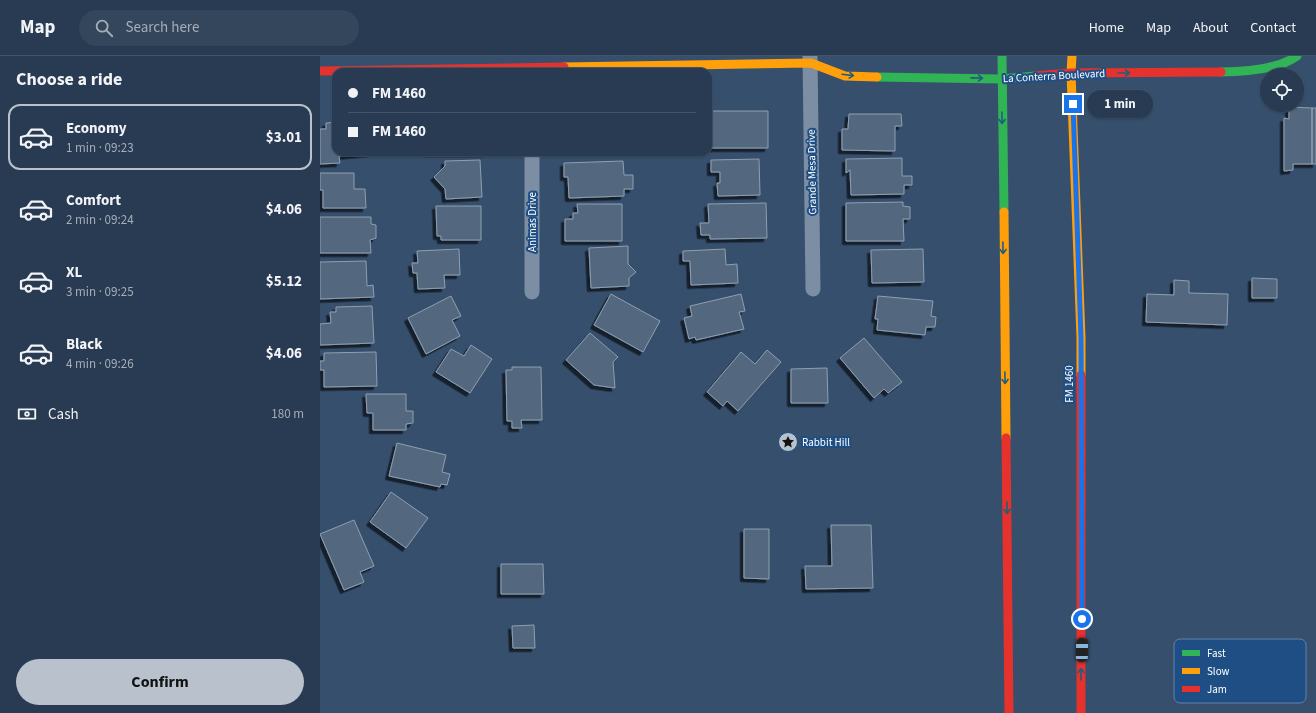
<!DOCTYPE html>
<html lang="en">
<head>
<meta charset="utf-8">
<style>
	:root { --surface:#283b52; --page:#34465c; --text:#f1f3f6; --muted:#a5adb8; --line:#445569; --accent:#b8c1cc }
	body { margin:0; font-family:"Source Sans 3",sans-serif; background:var(--page); color:var(--text); height:100vh; display:flex; flex-direction:column; font-size:15px; white-space:nowrap }
	* { box-sizing:border-box; margin:0 }
	p { font-size:13px; color:var(--muted) }
	.icon { flex:none; width:22px; height:22px; fill:none; stroke:currentColor; stroke-width:2; stroke-linecap:round; stroke-linejoin:round }
	.map { position:relative; flex:1; overflow:hidden }
	.drawer { display:flex; flex-direction:column; background:var(--surface); width:320px }
	.drawer>* { flex:none }
	.top-card { position:absolute; left:12px; top:12px; width:380px; height:88px; border-radius:12px; box-shadow:0 1px 3px #0004,0 0 0 1px var(--line); display:grid; align-content:center; height:88px; padding:0 16px; background:var(--surface) }
	.fabs { position:absolute; left:940px; top:12px; display:grid; gap:8px }
	.fabs a { display:grid; place-items:center; width:44px; height:44px; border-radius:50%; background:var(--surface); box-shadow:0 1px 3px #0004,0 0 0 1px var(--line); font-size:20px }
	.end { position:absolute; width:18px; height:18px; margin:-9px; border:5px solid #1a73e8; background:#fff; box-shadow:0 0 0 2px #fff }
	.from { border-radius:50% }
	.bubble { position:absolute; height:28px; border-radius:14px; background:var(--surface); box-shadow:0 1px 3px #0004,0 0 0 1px var(--line); font-size:13px; font-weight:700; line-height:28px; text-align:center }
	.car { position:absolute; width:12px; height:24px; margin:-12px -6px; border-radius:5px; box-shadow:0 0 3px 1px #0007; background:linear-gradient(#222 24%,#8ab4d8 0 40%,#222 0 76%,#8ab4d8 0 86%,#222 0) }
	.top-card b { display:flex; align-items:center; gap:14px; height:38px; font-size:15px }
	.top-card b+b { border-top:1px solid var(--line) }
	.top-card i { width:10px; height:10px; background:var(--text) }
	ul { padding:0; list-style:none }
	li { display:flex; align-items:center; gap:12px; height:66px; margin:0 8px 6px; padding:0 8px; border:2px solid transparent; border-radius:12px }
	li div { flex:1 }
	li b { display:block; font-size:15px }
	li em { font-style:normal; font-weight:700 }
	li.current { border-color:var(--accent) }
	li>.icon { width:36px; height:36px; stroke-width:1.5 }
	h2 { padding:0 16px; font-size:18px; line-height:48px }
	.pay { display:flex; align-items:center; gap:10px; height:44px; padding:0 16px; font-size:15px }
	.pay p { margin-inline-start:auto }
	.cta { display:flex; gap:8px; margin-top:auto; padding:8px 16px }
	.cta a { flex:1; height:46px; border-radius:24px; background:var(--accent); color:#111; font-size:16px; font-weight:700; line-height:46px; text-align:center }
	header { display:flex; align-items:center; gap:24px; box-sizing:border-box; height:56px; padding:0 20px; background:var(--surface); border-bottom:1px solid var(--line) }
	header strong { font-size:19px }
	nav { display:flex; gap:22px; margin-inline-start:auto; font-size:14px }
	.search { width:280px; height:36px; background:var(--page); display:flex; align-items:center; gap:10px; box-sizing:border-box; padding:0 14px; border-radius:22px; color:var(--muted); font-size:15px }
	main { display:flex; flex:1; min-height:0 }
	.map>svg:first-child { display:block }
	.building { fill:#53687f; stroke:#8f9fb1; filter:url(#shadow) }
	.lines { fill:none; stroke-linecap:round; stroke-linejoin:round }
	.street { stroke:#7b8ea3; stroke-width:15 }
	.fast { stroke:#30b455; stroke-width:9 }
	.slow { stroke:#ff9f0a; stroke-width:9 }
	.jam { stroke:#e5322d; stroke-width:9 }
	.oneway { stroke:#215d7d }
	.route { stroke:#1a73e8; stroke-width:5 }
	.labels { text-anchor:middle; dominant-baseline:central; stroke-width:4; stroke-linejoin:round; paint-order:stroke }
	.street-label { font-size:11px; fill:#fff; stroke:#1e4e84 }
	.poi-label { font-size:11px; fill:#fff; stroke:#1e4e84; text-anchor:start }
	.key { fill:#1e4e84; stroke:#6283a9; stroke-width:1 }
	.key-label { font-size:11px; fill:#fff }
</style>
</head>
<body>
<header>
<strong>Map</strong>
<div class="search"><svg class="icon" aria-label="search" viewBox="0 0 24 24"><circle cx="10" cy="10" r="6"/><path d="M15 15l6 6"/></svg>Search here</div>
<nav><a>Home</a><a>Map</a><a>About</a><a>Contact</a></nav>
</header>
<main>
<section class="drawer">
<h2>Choose a ride</h2>
<ul>
<li class="current"><svg class="icon" aria-label="car" viewBox="0 0 24 24"><path d="M5 17H2v-5l4-1 3-4h7l3 4 3 1v5h-3M9 17h6M6 11h13"/><circle cx="7" cy="17" r="2"/><circle cx="17" cy="17" r="2"/></svg><div><b>Economy</b><p>1 min · 09:23</p></div><em>$3.01</em></li>
<li><svg class="icon" aria-label="car" viewBox="0 0 24 24"><path d="M5 17H2v-5l4-1 3-4h7l3 4 3 1v5h-3M9 17h6M6 11h13"/><circle cx="7" cy="17" r="2"/><circle cx="17" cy="17" r="2"/></svg><div><b>Comfort</b><p>2 min · 09:24</p></div><em>$4.06</em></li>
<li><svg class="icon" aria-label="car" viewBox="0 0 24 24"><path d="M5 17H2v-5l4-1 3-4h7l3 4 3 1v5h-3M9 17h6M6 11h13"/><circle cx="7" cy="17" r="2"/><circle cx="17" cy="17" r="2"/></svg><div><b>XL</b><p>3 min · 09:25</p></div><em>$5.12</em></li>
<li><svg class="icon" aria-label="car" viewBox="0 0 24 24"><path d="M5 17H2v-5l4-1 3-4h7l3 4 3 1v5h-3M9 17h6M6 11h13"/><circle cx="7" cy="17" r="2"/><circle cx="17" cy="17" r="2"/></svg><div><b>Black</b><p>4 min · 09:26</p></div><em>$4.06</em></li>
</ul>
<div class="pay"><svg class="icon" aria-label="cash" viewBox="0 0 24 24"><path d="M3 7h18v10H3z"/><circle cx="12" cy="12" r="2"/></svg>Cash<p>180 m</p></div>
<div class="cta"><a>Confirm</a></div>
</section>
<div class="map">
<svg width="996" height="657" viewBox="0 0 996 657">
	<defs>
		<filter id="shadow"><feDropShadow dx="-3.5" dy="3.5" stdDeviation="0" flood-color="#0009"/></filter>
	</defs>
	<rect width="100%" height="100%" fill="#354f6d"/>
	<path class="building" d="M 969,51 L 992,52 L 992,108 L 973,108 L 973,114 L 964,115 L 964,62 L 969,63 Z
		M 992,52 L 996,52 L 996,108 L 992,108 Z
		M 389,55 L 448,55 L 448,92 L 388,92 Z
		M 529,58 L 581,58 L 582,70 L 575,70 L 575,95 L 522,94 L 522,73 L 528,73 Z
		M 16,66 L 16,96 L 52,96 L 52,97 L 19,100 L 20,107 L 0,108 L 0,73 L 6,73 L 6,67 Z
		M 108,96 L 167,96 L 167,97 L 108,97 Z
		M 582,102 L 582,120 L 592,120 L 592,129 L 584,129 L 584,138 L 531,139 L 530,114 L 526,117 L 526,103 Z
		M 439,103 L 440,139 L 398,140 L 397,127 L 400,127 L 400,116 L 391,116 L 391,104 Z
		M 160,104 L 162,141 L 126,143 L 125,133 L 114,121 L 125,110 L 125,105 Z
		M 303,105 L 304,119 L 313,119 L 313,133 L 304,133 L 304,140 L 249,142 L 248,121 L 244,121 L 244,107 Z
		M 0,117 L 34,117 L 34,133 L 45,133 L 46,152 L 3,152 L 3,134 L 0,134 Z
		M 583,146 L 583,150 L 590,151 L 590,163 L 583,163 L 584,185 L 526,185 L 526,147 Z
		M 446,147 L 447,182 L 390,183 L 390,179 L 381,179 L 380,167 L 389,167 L 388,148 Z
		M 257,148 L 302,148 L 302,185 L 245,185 L 245,163 L 253,163 L 253,157 L 258,157 Z
		M 116,150 L 161,150 L 161,184 L 121,184 L 121,180 L 117,180 Z
		M 0,161 L 51,161 L 51,168 L 56,169 L 56,182 L 50,184 L 51,197 L 0,197 Z
		M 308,190 L 308,208 L 316,216 L 309,222 L 309,230 L 271,232 L 269,192 Z
		M 139,193 L 140,219 L 124,219 L 125,232 L 98,233 L 97,217 L 93,217 L 92,207 L 98,207 L 97,195 Z
		M 405,193 L 406,209 L 417,208 L 418,227 L 371,229 L 370,205 L 363,205 L 363,195 Z
		M 603,193 L 604,226 L 552,227 L 551,194 Z
		M 46,205 L 47,230 L 53,229 L 54,241 L 0,243 L 0,206 Z
		M 932,222 L 957,223 L 957,242 L 932,242 Z
		M 854,224 L 869,225 L 869,237 L 908,238 L 907,269 L 826,266 L 827,238 L 854,239 Z
		M 291,238 L 340,265 L 323,296 L 274,269 Z
		M 421,238 L 425,255 L 419,256 L 424,273 L 376,284 L 375,281 L 369,283 L 364,262 L 372,260 L 370,250 Z
		M 131,240 L 141,260 L 132,264 L 140,280 L 106,298 L 88,262 Z
		M 558,240 L 613,245 L 611,260 L 616,261 L 615,271 L 606,271 L 605,279 L 557,274 L 558,263 L 555,263 Z
		M 52,250 L 54,287 L 0,289 L 0,268 L 11,267 L 10,256 L 16,256 L 16,251 Z
		M 270,277 L 298,301 L 293,306 L 295,332 L 274,329 L 246,304 Z
		M 544,282 L 582,326 L 568,337 L 564,333 L 554,342 L 520,302 Z
		M 151,289 L 172,303 L 150,337 L 116,316 L 131,293 L 144,300 Z
		M 447,294 L 461,306 L 418,355 L 407,345 L 403,350 L 387,336 L 421,296 L 435,308 Z
		M 56,296 L 57,330 L 4,331 L 4,314 L 0,314 L 0,305 L 4,305 L 4,297 Z
		M 192,311 L 221,311 L 222,364 L 201,364 L 202,372 L 192,372 L 192,365 L 187,365 L 186,314 L 192,314 Z
		M 507,312 L 508,347 L 471,347 L 471,313 Z
		M 46,338 L 86,338 L 86,355 L 93,355 L 93,367 L 86,368 L 86,374 L 53,374 L 53,357 L 47,357 Z
		M 77,387 L 126,399 L 122,416 L 130,418 L 127,429 L 121,428 L 120,431 L 69,420 Z
		M 71,436 L 108,462 L 86,492 L 50,466 Z
		M 34,464 L 54,510 L 40,516 L 44,526 L 24,534 L 0,478 Z
		M 511,469 L 551,469 L 553,532 L 486,533 L 485,510 L 512,510 Z
		M 424,473 L 449,473 L 449,523 L 424,522 Z
		M 181,508 L 223,508 L 224,538 L 181,538 Z
		M 214,569 L 215,592 L 193,592 L 192,570 Z"/>
	<g class="lines">
		<path class="street" d="M 490,0 L 493,233
			M 212,96 L 212,236"/>
		<path class="fast" d="M 682,0 L 684,156
			M 901,16 C 925,16 957,14 977,0
			M 557,21 L 681,23 L 715,20"/>
		<path class="slow" d="M 752,0 L 751,17 L 761,282 L 761,319
			M 244,11 L 491,7 L 525,20 L 557,21
			M 684,156 L 686,382"/>
		<path class="jam" d="M 0,15 L 244,11
			M 715,20 L 751,17 L 901,16
			M 686,382 L 689,657
			M 761,657 L 761,319"/>
	</g>
	<defs><path id="oneway-shaft" d="M-6 0H5M1.5-3L5.5 0L1.5 3" fill="none" stroke-width="1.6" stroke-linecap="round" stroke-linejoin="round"/></defs>
	<g class="oneway">
		<use href="#oneway-shaft" transform="translate(804 17)"/>
		<use href="#oneway-shaft" transform="translate(528 19) rotate(7)"/>
		<use href="#oneway-shaft" transform="translate(657 22) rotate(1)"/>
		<use href="#oneway-shaft" transform="translate(682 62) rotate(89)"/>
		<use href="#oneway-shaft" transform="translate(683 192) rotate(89)"/>
		<use href="#oneway-shaft" transform="translate(685 322) rotate(89)"/>
		<use href="#oneway-shaft" transform="translate(687 452) rotate(89)"/>
		<use href="#oneway-shaft" transform="translate(761 618) rotate(-89)"/>
	</g>
	<g class="lines">
		<path class="route" d="M 753,48 L 761,282 L 762,563"/>
	</g>
	<defs>
		<g id="sight-disc" transform="scale(1)"><circle r="9.5" fill="#b8c1cc" stroke="#1e4e84"/><path d="M0-6L1.8-2.2L6-1.7L2.9 1.2L3.7 5.4L0 3.3L-3.7 5.4L-2.9 1.2L-6-1.7L-1.8-2.2Z" fill="#111"/></g>
	</defs>
	<g fill-rule="evenodd">
		<use href="#sight-disc" x="468" y="386"/>
	</g>
	<g class="labels">
		<g class="street-label">
			<text transform="translate(734 20) rotate(-3)">La Conterra Boulevard</text>
			<text transform="translate(492 116) rotate(-91)">Grande Mesa Drive</text>
			<text transform="translate(212 166) rotate(-90)">Animas Drive</text>
			<text transform="translate(749 328) rotate(-90)">FM 1460</text>
		</g>
		<g class="poi-label">
			<text x="482" y="386">Rabbit Hill</text>
		</g>
	</g>
	<rect x="854" y="583" width="132" height="64" rx="6" class="key"/>
	<rect x="862" y="594" width="18" height="6" fill="#30b455"/>
	<rect x="862" y="612" width="18" height="6" fill="#ff9f0a"/>
	<rect x="862" y="630" width="18" height="6" fill="#e5322d"/>
	<g class="key-label">
		<text x="887" y="601">Fast</text>
		<text x="887" y="619">Slow</text>
		<text x="887" y="637">Jam</text>
	</g>
</svg>
<div class="fabs">
<a><svg class="icon" aria-label="locate" viewBox="0 0 24 24"><circle cx="12" cy="12" r="6"/><path d="M12 2v4M12 18v4M2 12h4M18 12h4"/></svg></a>
</div>
<i class="end from" style="left:762px;top:563px"></i>
<i class="end" style="left:753px;top:48px"></i>
<div class="bubble" style="left:767px;top:34px;width:66px">1 min</div>
<i class="car" style="left:762px;top:594px;rotate:1deg"></i>
<div class="top-card">
<b><i class="from"></i>FM 1460</b>
<b><i></i>FM 1460</b>
</div>
</div>
</main>
</body>
</html>
